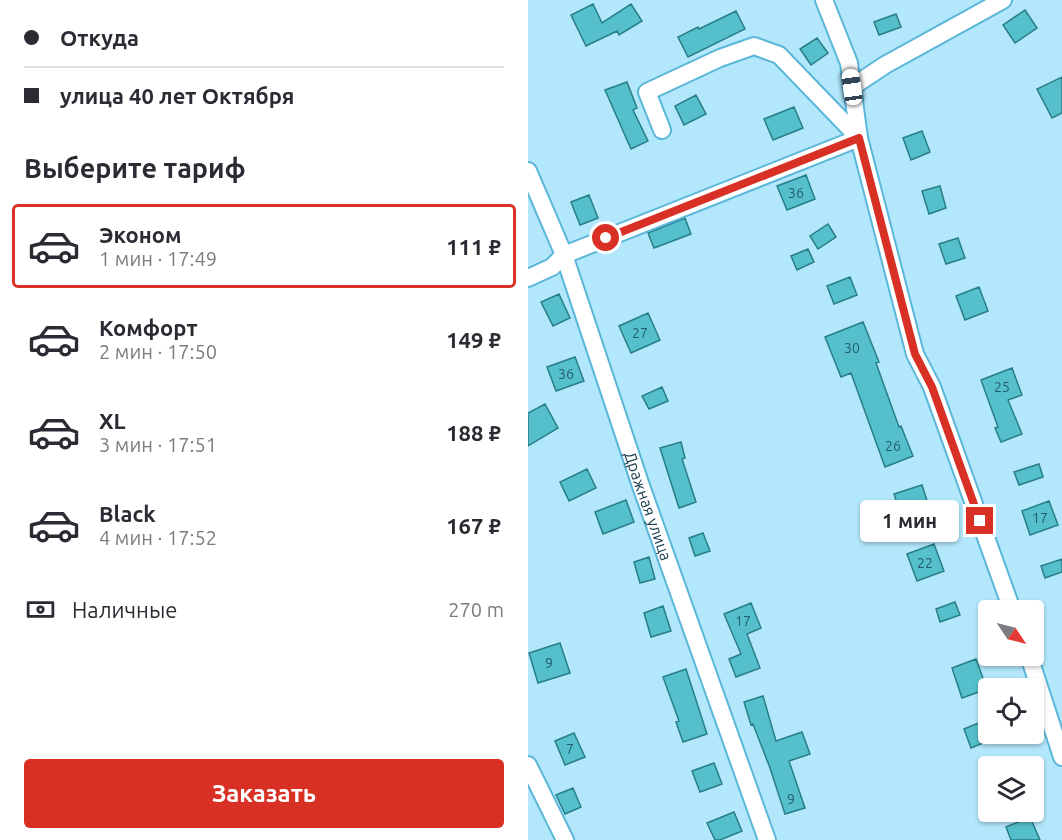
<!DOCTYPE html>
<html lang="ru">
<head>
<meta charset="utf-8">
<style>
	:root { --surface:#fff; --page:#f2f2f3; --text:#2b2b33; --muted:#7c7c81; --line:#e1e1e2; --accent:#d93025 }
	body { margin:0; font-family:Ubuntu,sans-serif; background:var(--page); color:var(--text); height:100vh; display:flex; flex-direction:column; font-size:22px; white-space:nowrap }
	* { box-sizing:border-box; margin:0 }
	p { font-size:20px; color:var(--muted) }
	.icon { flex:none; width:33px; height:33px; fill:none; stroke:currentColor; stroke-width:2; stroke-linecap:round; stroke-linejoin:round }
	.map { position:relative; flex:1; overflow:hidden }
	.side { display:flex; flex-direction:column; background:var(--surface); width:528px }
	.side>* { flex:none }
	.hud { display:grid; align-content:center; height:132px; padding:0 24px; background:var(--surface) }
	.needle { width:39px; rotate:125deg }
	.tools { position:absolute; left:450px; top:600px; display:grid; gap:12px }
	.tools a { display:grid; place-items:center; width:66px; height:66px; border-radius:6px; background:var(--surface); box-shadow:0 2px 4px #0004; font-size:30px }
	.end { position:absolute; width:27px; height:27px; margin:-14px; border:8px solid #d93025; background:#fff; box-shadow:0 0 0 3px #fff }
	.from { border-radius:50% }
	.bubble { position:absolute; height:42px; border-radius:6px; background:var(--surface); box-shadow:0 2px 4px #0004; font-size:20px; font-weight:700; line-height:42px; text-align:center }
	.car { position:absolute; width:18px; height:36px; margin:-18px -9px; border-radius:8px; box-shadow:0 0 4px 2px #0007; background:linear-gradient(#fff 24%,#345 0 40%,#fff 0 76%,#345 0 86%,#fff 0) }
	.hud b { display:flex; align-items:center; gap:21px; height:57px; font-size:22px }
	.hud b+b { border-top:2px solid var(--line) }
	.hud i { width:15px; height:15px; background:var(--text) }
	ul { padding:0; list-style:none }
	li { display:flex; align-items:center; gap:18px; height:84px; margin:0 12px 9px; padding:0 12px; border:3px solid transparent; border-radius:6px }
	li div { flex:1 }
	li b { display:block; font-size:22px }
	li em { font-style:normal; font-weight:700 }
	li.active { border-color:var(--accent) }
	li>.icon { width:54px; height:54px; stroke-width:1.5 }
	h2 { padding:0 24px; font-size:27px; line-height:72px }
	.pay { display:flex; align-items:center; gap:15px; height:66px; padding:0 24px; font-size:22px }
	.pay p { margin-inline-start:auto }
	.primary-button { display:flex; gap:12px; margin-top:auto; padding:12px 24px }
	.primary-button a { flex:1; height:69px; border-radius:6px; background:var(--accent); color:#fff; font-size:24px; font-weight:700; line-height:69px; text-align:center }
	main { display:flex; flex:1; min-height:0 }
	.map>svg:first-child { display:block }
	.building { fill:#55bfcc; stroke:#277e87; stroke-width:1.5 }
	.lines { fill:none; stroke-linecap:round; stroke-linejoin:round }
	.minor-casing { stroke:#5bb7da; stroke-width:20 }
	.minor { stroke:#fff; stroke-width:16 }
	.route { stroke:#d93025; stroke-width:8 }
	.labels { text-anchor:middle; dominant-baseline:central; stroke-width:5; stroke-linejoin:round; paint-order:stroke }
	.number-label { font-size:14px; fill:#245d6a }
	.street-label { font-size:16px; fill:#143c4a; stroke:#ddeef5 }
</style>
</head>
<body>
<main>
<section class="side">
<div class="hud">
<b><i class="from"></i>Откуда</b>
<b><i></i>улица 40 лет Октября</b>
</div>
<h2>Выберите тариф</h2>
<ul>
<li class="active"><svg class="icon" aria-label="car" viewBox="0 0 24 24"><path d="M5 17H2v-5l4-1 3-4h7l3 4 3 1v5h-3M9 17h6M6 11h13"/><circle cx="7" cy="17" r="2"/><circle cx="17" cy="17" r="2"/></svg><div><b>Эконом</b><p>1 мин · 17:49</p></div><em>111 ₽</em></li>
<li><svg class="icon" aria-label="car" viewBox="0 0 24 24"><path d="M5 17H2v-5l4-1 3-4h7l3 4 3 1v5h-3M9 17h6M6 11h13"/><circle cx="7" cy="17" r="2"/><circle cx="17" cy="17" r="2"/></svg><div><b>Комфорт</b><p>2 мин · 17:50</p></div><em>149 ₽</em></li>
<li><svg class="icon" aria-label="car" viewBox="0 0 24 24"><path d="M5 17H2v-5l4-1 3-4h7l3 4 3 1v5h-3M9 17h6M6 11h13"/><circle cx="7" cy="17" r="2"/><circle cx="17" cy="17" r="2"/></svg><div><b>XL</b><p>3 мин · 17:51</p></div><em>188 ₽</em></li>
<li><svg class="icon" aria-label="car" viewBox="0 0 24 24"><path d="M5 17H2v-5l4-1 3-4h7l3 4 3 1v5h-3M9 17h6M6 11h13"/><circle cx="7" cy="17" r="2"/><circle cx="17" cy="17" r="2"/></svg><div><b>Black</b><p>4 мин · 17:52</p></div><em>167 ₽</em></li>
</ul>
<div class="pay"><svg class="icon" aria-label="cash" viewBox="0 0 24 24"><path d="M3 7h18v10H3z"/><circle cx="12" cy="12" r="2"/></svg>Наличные<p>270 m</p></div>
<div class="primary-button"><a>Заказать</a></div>
</section>
<div class="map">
<svg width="534" height="840" viewBox="0 0 534 840">
	<rect width="100%" height="100%" fill="#b3e7fc"/>
	<path class="building" d="M 65,4 L 74,23 L 103,4 L 114,21 L 91,35 L 89,31 L 58,46 L 43,15 Z
		M 497,10 L 509,28 L 487,43 L 475,25 Z
		M 208,11 L 217,29 L 160,57 L 150,37 L 170,27 L 171,29 Z
		M 368,14 L 373,27 L 351,35 L 346,22 Z
		M 289,38 L 300,53 L 283,65 L 272,49 Z
		M 534,77 L 534,113 L 524,118 L 509,89 Z
		M 99,82 L 109,108 L 105,110 L 120,141 L 103,149 L 77,90 Z
		M 168,95 L 178,114 L 156,125 L 147,106 Z
		M 266,107 L 275,128 L 245,140 L 236,119 Z
		M 394,131 L 402,152 L 383,160 L 375,138 Z
		M 278,175 L 287,199 L 259,210 L 249,186 Z
		M 412,186 L 418,208 L 401,214 L 394,191 Z
		M 61,195 L 70,218 L 52,225 L 43,202 Z
		M 157,218 L 163,234 L 126,248 L 120,233 Z
		M 300,224 L 308,237 L 290,249 L 282,236 Z
		M 430,238 L 437,258 L 418,264 L 411,244 Z
		M 280,249 L 286,262 L 269,270 L 263,256 Z
		M 322,277 L 329,295 L 306,304 L 299,286 Z
		M 451,287 L 460,311 L 437,320 L 428,296 Z
		M 31,294 L 42,318 L 25,326 L 13,302 Z
		M 120,313 L 132,340 L 103,353 L 91,326 Z
		M 335,322 L 351,362 L 348,363 L 371,427 L 373,426 L 385,456 L 357,467 L 323,373 L 313,377 L 297,337 Z
		M 47,357 L 56,381 L 28,391 L 19,367 Z
		M 484,368 L 494,395 L 480,400 L 494,434 L 473,442 L 467,428 L 470,427 L 453,380 Z
		M 134,387 L 140,401 L 121,409 L 114,396 Z
		M 17,404 L 30,428 L 0,446 L 0,413 Z
		M 153,442 L 157,458 L 154,459 L 168,502 L 151,508 L 132,448 Z
		M 511,464 L 515,477 L 491,485 L 486,472 Z
		M 59,469 L 68,488 L 41,501 L 32,482 Z
		M 394,485 L 404,516 L 376,525 L 366,494 Z
		M 98,500 L 106,522 L 75,534 L 67,512 Z
		M 521,501 L 530,525 L 502,535 L 494,511 Z
		M 175,533 L 182,551 L 167,556 L 161,538 Z
		M 406,544 L 416,571 L 389,581 L 379,554 Z
		M 121,557 L 127,579 L 112,583 L 106,562 Z
		M 534,559 L 534,572 L 517,578 L 513,566 Z
		M 427,602 L 432,615 L 412,622 L 408,609 Z
		M 223,603 L 233,628 L 219,634 L 232,668 L 208,677 L 201,659 L 213,654 L 196,614 Z
		M 135,606 L 143,631 L 123,637 L 116,613 Z
		M 32,643 L 42,673 L 10,683 L 1,653 Z
		M 448,659 L 459,689 L 434,698 L 424,668 Z
		M 158,669 L 179,734 L 155,742 L 148,722 L 151,721 L 135,677 Z
		M 235,696 L 248,741 L 274,732 L 282,754 L 261,761 L 277,808 L 257,814 L 242,768 L 225,724 L 223,725 L 216,702 Z
		M 460,719 L 460,741 L 443,748 L 436,729 Z
		M 46,733 L 57,757 L 37,765 L 27,741 Z
		M 186,763 L 194,784 L 172,792 L 164,771 Z
		M 45,788 L 53,807 L 37,814 L 28,795 Z
		M 206,812 L 214,831 L 192,840 L 187,840 L 179,823 Z
		M 502,817 L 512,840 L 483,840 L 478,827 Z"/>
	<g class="lines">
		<g class="minor-casing">
			<g id="minor">
				<path d="M 296,0 L 321,63 L 331,138 L 387,354 L 404,387 L 484,610"/>
				<path d="M 324,87 L 357,65 L 475,0"/>
				<path id="s1" d="M 0,171 L 36,255 L 113,486 L 239,840"/>
				<path d="M 0,278 L 24,267 L 36,255 L 331,138 L 251,55 L 226,46 L 192,58 L 119,92 L 134,130"/>
				<path d="M 501,656 L 534,757"/>
				<path d="M 0,765 L 37,840"/>
			</g>
		</g>
		<use href="#minor" class="minor"/>
	</g>
	<g class="lines">
		<path class="route" d="M 78,238 L 331,138 L 387,354 L 404,387 L 452,521"/>
	</g>
	<g class="labels">
		<g class="number-label">
			<text x="268" y="193">36</text>
			<text x="112" y="333">27</text>
			<text x="324" y="348">30</text>
			<text x="38" y="374">36</text>
			<text x="474" y="387">25</text>
			<text x="365" y="446">26</text>
			<text x="512" y="518">17</text>
			<text x="397" y="563">22</text>
			<text x="215" y="621">17</text>
			<text x="21" y="663">9</text>
			<text x="42" y="749">7</text>
			<text x="263" y="799">9</text>
		</g>
		<g class="street-label">
			<text stroke="none"><textPath href="#s1" startOffset="356">Дражная улица</textPath></text>
		</g>
	</g>
</svg>
<div class="tools">
<a><svg class="needle" viewBox="-14 -14 28 28"><path d="M0-13l5 13h-10z" fill="#e53935"/><path d="M0 13l5-13h-10z" fill="#7c7c81"/></svg></a>
<a><svg class="icon" aria-label="locate" viewBox="0 0 24 24"><circle cx="12" cy="12" r="6"/><path d="M12 2v4M12 18v4M2 12h4M18 12h4"/></svg></a>
<a><svg class="icon" aria-label="layers" viewBox="0 0 24 24"><path d="M12 4l9 5-9 5-9-5zM3 14l9 5 9-5"/></svg></a>
</div>
<i class="end from" style="left:78px;top:238px"></i>
<i class="end" style="left:452px;top:521px"></i>
<div class="bubble" style="left:332px;top:500px;width:99px">1 мин</div>
<i class="car" style="left:324px;top:87px;rotate:352deg"></i>
</div>
</main>
</body>
</html>
